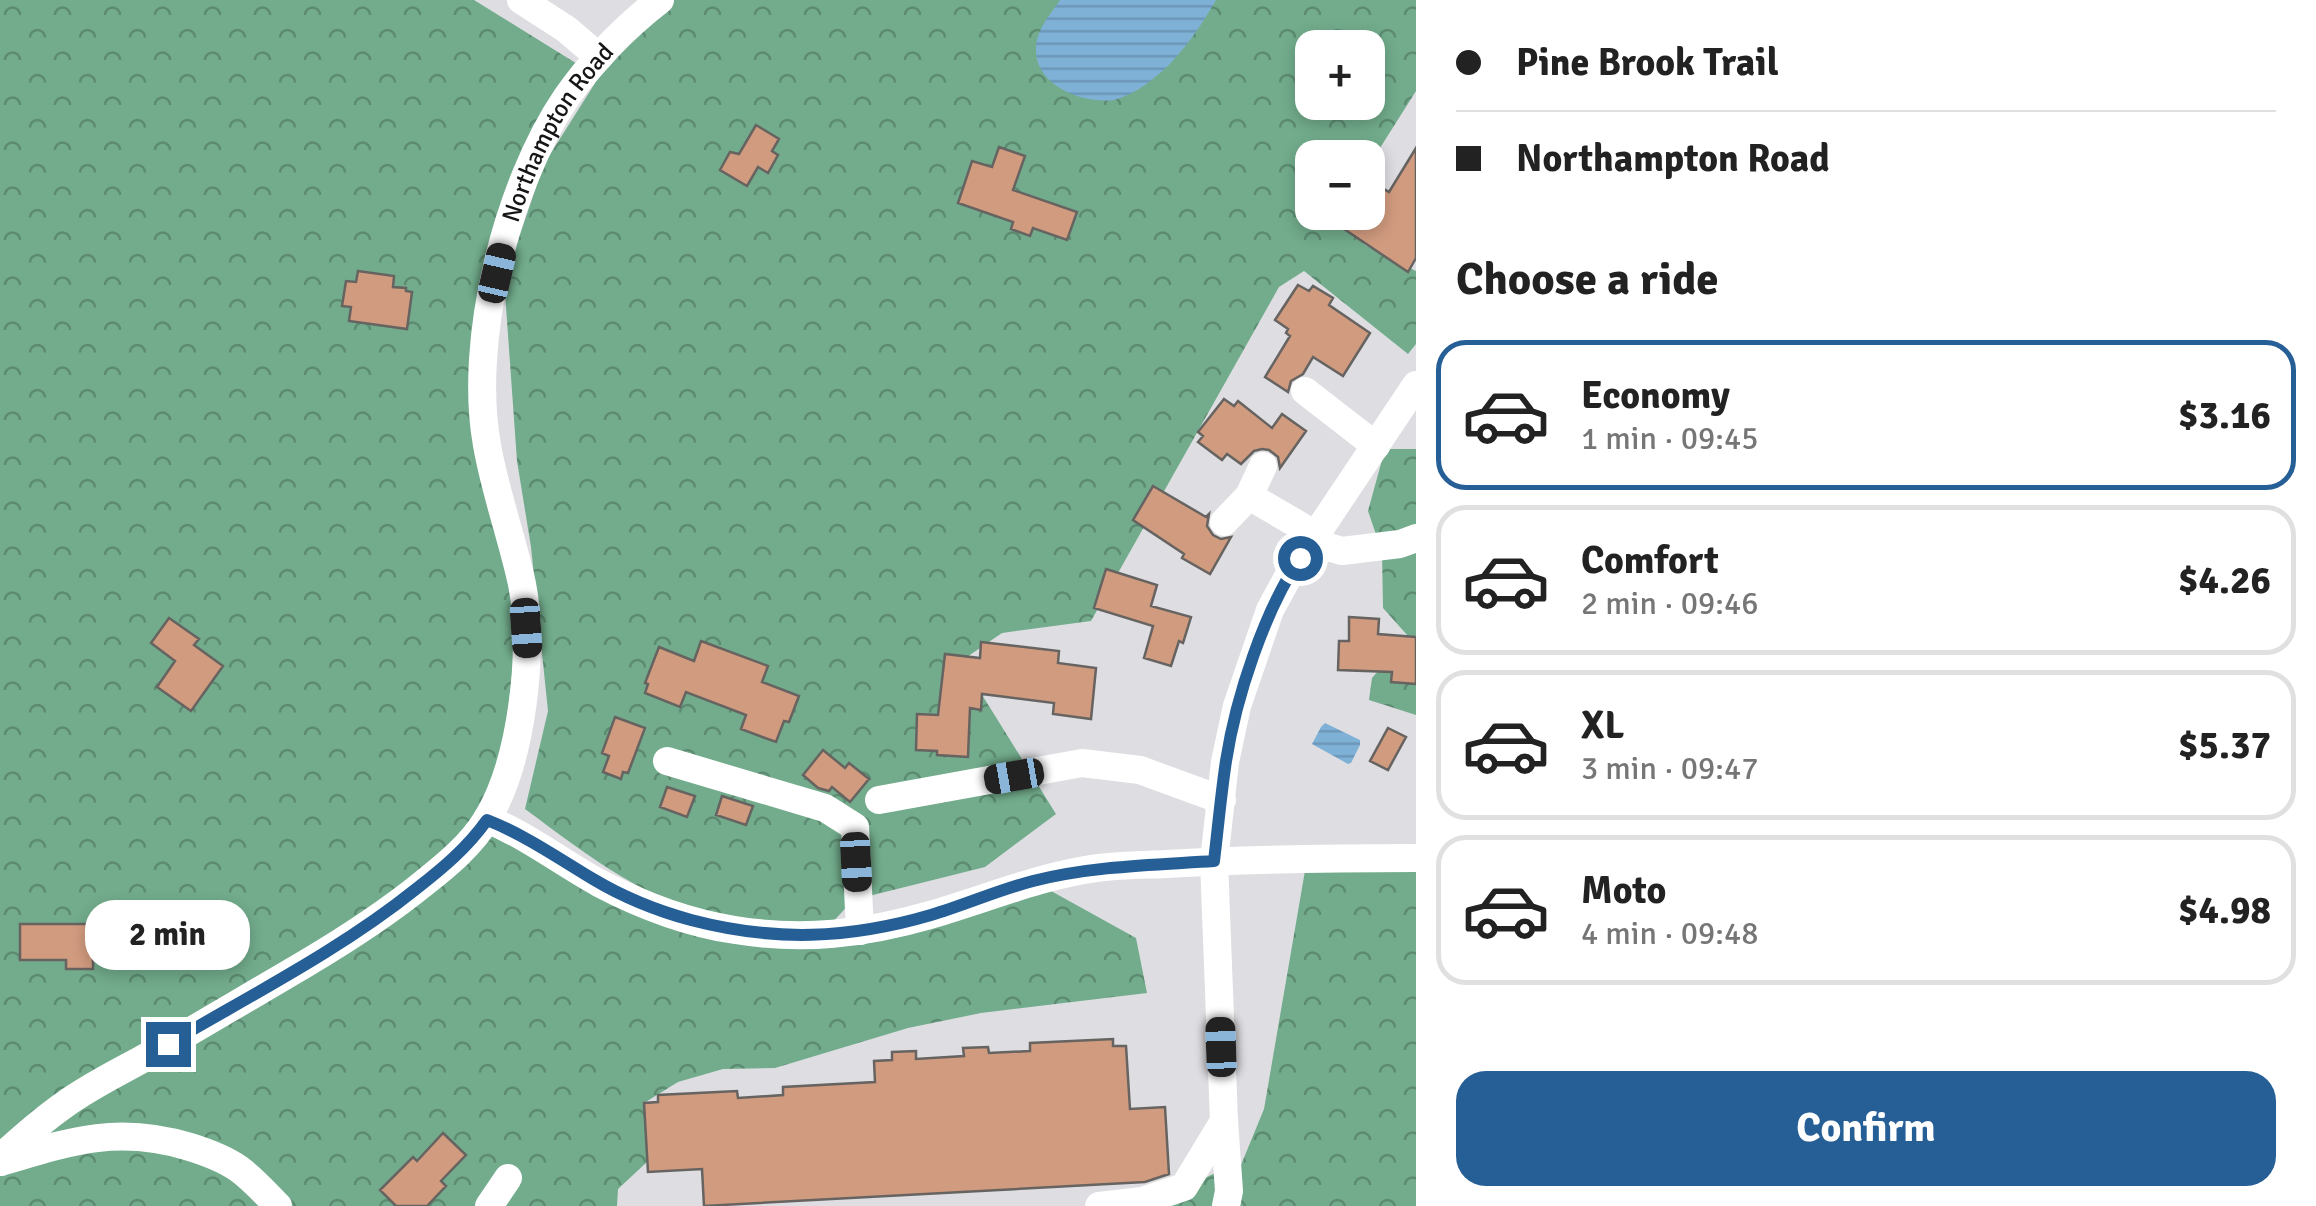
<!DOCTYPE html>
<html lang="en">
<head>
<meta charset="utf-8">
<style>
	:root { --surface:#fff; --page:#f2f2f2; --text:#222; --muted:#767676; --line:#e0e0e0; --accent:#255f96 }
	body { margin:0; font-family:Signika,sans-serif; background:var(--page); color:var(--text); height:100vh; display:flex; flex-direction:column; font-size:38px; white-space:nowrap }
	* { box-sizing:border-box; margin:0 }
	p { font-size:32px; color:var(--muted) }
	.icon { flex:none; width:55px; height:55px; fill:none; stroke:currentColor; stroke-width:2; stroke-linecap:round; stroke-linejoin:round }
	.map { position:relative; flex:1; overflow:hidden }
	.panel { display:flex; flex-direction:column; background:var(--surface); width:900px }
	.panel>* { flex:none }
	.hud { display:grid; align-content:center; height:220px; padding:0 40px; background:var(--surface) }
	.fabs { position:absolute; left:1295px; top:30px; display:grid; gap:20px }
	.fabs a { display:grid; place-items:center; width:90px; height:90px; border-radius:20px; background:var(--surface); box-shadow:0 5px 15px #0003; font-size:50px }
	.end { position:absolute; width:45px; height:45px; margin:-22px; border:12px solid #255f96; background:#fff; box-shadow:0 0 0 5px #fff }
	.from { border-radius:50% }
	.bubble { position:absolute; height:70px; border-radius:30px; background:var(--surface); box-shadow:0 5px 15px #0003; font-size:32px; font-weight:700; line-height:70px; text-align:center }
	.car { position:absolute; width:30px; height:60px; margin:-30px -15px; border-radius:12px; box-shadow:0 0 8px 2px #0007; background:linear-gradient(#222 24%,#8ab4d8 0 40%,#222 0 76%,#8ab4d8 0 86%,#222 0) }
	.hud b { display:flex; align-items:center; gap:35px; height:95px; font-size:38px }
	.hud b+b { border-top:2px solid var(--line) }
	.hud i { width:25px; height:25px; background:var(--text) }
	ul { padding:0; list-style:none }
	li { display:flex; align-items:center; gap:30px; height:150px; margin:0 20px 15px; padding:0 20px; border:5px solid var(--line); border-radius:30px }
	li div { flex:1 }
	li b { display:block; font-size:38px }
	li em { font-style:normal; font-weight:700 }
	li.active { border-color:var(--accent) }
	li>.icon { width:90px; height:90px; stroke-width:1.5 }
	h2 { padding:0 40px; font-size:45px; line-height:120px }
	.cta { display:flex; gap:20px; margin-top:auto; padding:20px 40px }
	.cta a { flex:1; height:115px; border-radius:30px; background:var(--accent); color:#fff; font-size:40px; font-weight:700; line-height:115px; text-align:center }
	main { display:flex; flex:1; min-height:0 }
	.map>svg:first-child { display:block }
	.forest { fill:url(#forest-crowns); fill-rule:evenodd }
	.water { fill:url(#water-rules) }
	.building { fill:#d19b7f; stroke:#666361; stroke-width:2.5 }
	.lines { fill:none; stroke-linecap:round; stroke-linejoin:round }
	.minor { stroke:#fff; stroke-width:28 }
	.route { stroke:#255f96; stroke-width:12 }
	.labels { text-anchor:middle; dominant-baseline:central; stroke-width:10; stroke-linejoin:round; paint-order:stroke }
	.street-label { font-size:25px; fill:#151516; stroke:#dedee2 }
</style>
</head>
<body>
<main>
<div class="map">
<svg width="1416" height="1206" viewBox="0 0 1416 1206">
	<defs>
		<pattern id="forest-crowns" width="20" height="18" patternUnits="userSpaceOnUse" patternTransform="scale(2.5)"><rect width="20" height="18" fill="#72ac8c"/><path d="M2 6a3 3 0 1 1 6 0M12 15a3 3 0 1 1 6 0" fill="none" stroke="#5c8b71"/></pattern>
		<pattern id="water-rules" width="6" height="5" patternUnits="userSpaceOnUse" patternTransform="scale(2.5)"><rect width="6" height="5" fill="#7fb1d7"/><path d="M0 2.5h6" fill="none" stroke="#6d97b8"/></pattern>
	</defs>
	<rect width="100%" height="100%" fill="#dedee2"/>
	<path class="forest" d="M 0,0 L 474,0 L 587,70 L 534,155 L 482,381 L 522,586 L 498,800 L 511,829 L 597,881 L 778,935 L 1033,881 L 1136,938 L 1147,993 L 981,1013 L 908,1028 L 775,1068 L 723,1069 L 678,1082 L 644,1103 L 647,1162 L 618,1189 L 617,1206 L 0,1206 Z
		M 672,0 L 1416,0 L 1416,91 L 1368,167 L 1368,158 L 1312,158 L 1312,212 L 1343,213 L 1365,245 L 1416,271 L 1416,344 L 1408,354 L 1304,271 L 1279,287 L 1091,621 L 1002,633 L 961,661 L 1056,814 L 985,867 L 853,900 L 831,924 C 798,922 762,924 730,918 C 649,905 589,856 525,809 L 548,711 L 531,547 L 517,461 L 505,293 L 516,246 L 544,164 L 597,80 L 659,11 ZM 1312,48 L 1368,48 L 1368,102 L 1312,102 Z
		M 1385,449 L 1416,449 L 1416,715 L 1369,700 L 1372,678 L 1408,636 L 1383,608 L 1382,552 L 1368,511 Z
		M 1416,858 L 1416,1206 L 1148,1206 L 1213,1174 L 1241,1165 L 1264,1109 L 1307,859 Z"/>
	<path class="water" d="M 1060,0 L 1216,0 C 1197,33 1174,66 1142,87 C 1135,92 1122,98 1114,100 C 1082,104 1033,85 1036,47 C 1037,29 1050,15 1060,0 Z
		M 1325,723 L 1360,740 L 1360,745 L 1351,763 L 1348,764 L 1312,744 L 1321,727 Z"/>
	<path class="building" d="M 756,125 L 779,139 L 772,151 L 778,155 L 768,173 L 758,167 L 747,186 L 720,170 L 730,152 L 739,154 Z
		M 999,147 L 1025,156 L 1013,190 L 1077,212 L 1067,240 L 1033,228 L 1030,236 L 1011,229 L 1013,222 L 958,203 L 972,161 L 992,167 Z
		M 1416,148 L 1416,258 L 1408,272 L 1344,229 L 1355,212 L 1368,212 L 1368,193 L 1374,183 L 1389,192 Z
		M 358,271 L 394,276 L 393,287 L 406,288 L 406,291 L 412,292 L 407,329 L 349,321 L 351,307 L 342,306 L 346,281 L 356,282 Z
		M 1298,285 L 1309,291 L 1313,286 L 1333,298 L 1329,305 L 1370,333 L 1343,376 L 1313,357 L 1303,374 L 1291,381 L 1288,392 L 1265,377 L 1290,336 L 1286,333 L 1288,329 L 1275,320 Z
		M 1224,399 L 1234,406 L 1238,401 L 1272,428 L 1282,414 L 1306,431 L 1280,468 L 1278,457 L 1269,450 L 1262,449 L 1254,451 L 1241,464 L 1227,454 L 1222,460 L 1198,442 L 1203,436 L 1198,432 Z
		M 1153,486 L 1206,517 L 1209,514 L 1207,526 L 1213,535 L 1221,539 L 1231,537 L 1210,574 L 1182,558 L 1184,554 L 1133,520 Z
		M 1106,569 L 1157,585 L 1151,606 L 1191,617 L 1183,643 L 1179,641 L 1171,666 L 1144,658 L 1153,626 L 1094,608 Z
		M 1349,617 L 1379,619 L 1378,634 L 1416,637 L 1416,684 L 1391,682 L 1392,672 L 1338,670 L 1339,641 L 1349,641 Z
		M 169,618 L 199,639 L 194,645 L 223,666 L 191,711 L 157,687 L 175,661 L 151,643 Z
		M 701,641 L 768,666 L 762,682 L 799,696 L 789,722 L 784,721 L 776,742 L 741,729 L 746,715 L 686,692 L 680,707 L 645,693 L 648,684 L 645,683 L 659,647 L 694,661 Z
		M 981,642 L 1059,651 L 1058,663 L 1096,668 L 1091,719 L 1053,714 L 1054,703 L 982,694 L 981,710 L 970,708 L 968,757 L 937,755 L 937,751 L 916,750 L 917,714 L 938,715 L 945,654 L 980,658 Z
		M 615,717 L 645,728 L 628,773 L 623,772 L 621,779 L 603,772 L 609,756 L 602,753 Z
		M 1388,728 L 1406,737 L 1388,770 L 1370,761 Z
		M 823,750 L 845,768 L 849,763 L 869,779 L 850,802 L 832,787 L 829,791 L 818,788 L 803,775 Z
		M 667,787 L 695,796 L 687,817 L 660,807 Z
		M 722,796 L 753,806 L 746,825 L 716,815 Z
		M 20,924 L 93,924 L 93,969 L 66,969 L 66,960 L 20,960 Z
		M 1113,1039 L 1113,1046 L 1126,1046 L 1130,1109 L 1165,1107 L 1169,1174 L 1145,1182 L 704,1206 L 702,1169 L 648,1172 L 644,1103 L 658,1102 L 658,1095 L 737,1091 L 738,1098 L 783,1095 L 783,1087 L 875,1082 L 874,1061 L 892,1060 L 892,1052 L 916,1051 L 916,1059 L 964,1056 L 963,1048 L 988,1047 L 989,1053 L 1030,1051 L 1030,1043 Z
		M 443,1133 L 466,1155 L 441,1181 L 446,1186 L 427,1206 L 396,1206 L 380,1190 L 413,1157 L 417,1161 Z"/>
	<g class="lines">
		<g class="minor">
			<path d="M 521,0 L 566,29 L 599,57"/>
			<path d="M 1305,391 L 1376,446"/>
			<path d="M 1249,496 L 1316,535"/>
			<path d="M 1224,522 L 1249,496 L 1263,466"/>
			<path d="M 1311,542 L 1342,551 L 1400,544 L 1416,538"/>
			<path d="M 667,761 L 825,808 L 855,827 L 860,931"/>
			<path d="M 879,800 L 1082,763 L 1140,770 L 1222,800"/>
			<path d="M 487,819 C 528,836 561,862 599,883 C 641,905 688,923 735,930 C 803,941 864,934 930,915 C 986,899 1039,876 1097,868 C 1120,865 1143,865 1166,864 C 1249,859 1333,858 1416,858"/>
			<path id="s1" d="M 0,1158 C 21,1139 41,1121 64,1105 C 94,1083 130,1067 162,1048 C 210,1020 257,992 305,964 C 347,939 386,914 424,883 C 448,864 471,845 487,819 C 522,762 535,649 522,584 C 512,537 495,492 487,445 C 468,341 507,185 566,98 C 592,61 624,28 660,0"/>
			<path d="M 1,1162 C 70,1141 118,1125 190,1147 C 206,1152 225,1159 239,1169 C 253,1179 266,1194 278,1206"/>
			<path d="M 489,1206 L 508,1178"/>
			<path d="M 1099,1206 L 1142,1201 L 1184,1187 L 1224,1121"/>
			<path d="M 1226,1206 L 1229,1191 L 1224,1121 L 1214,861 L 1225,762 L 1237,706 L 1270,610 L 1289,575 L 1416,385"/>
		</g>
	</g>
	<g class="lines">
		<path class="route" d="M 168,1044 C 251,995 340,950 416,889 C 443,868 467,848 487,820 C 525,835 558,858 593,879 C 623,897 658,911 691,920 C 775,942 849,939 931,915 C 965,905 998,890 1033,881 C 1092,866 1153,865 1214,861 C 1218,828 1221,794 1226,761 C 1236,697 1264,612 1300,558"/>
	</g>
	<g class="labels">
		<g class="street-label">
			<text stroke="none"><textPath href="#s1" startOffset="1310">Northampton Road</textPath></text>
		</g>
	</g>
</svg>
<div class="fabs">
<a>+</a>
<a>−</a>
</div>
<i class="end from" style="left:1300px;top:558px"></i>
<i class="end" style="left:168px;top:1044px"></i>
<div class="bubble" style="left:85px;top:900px;width:165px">2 min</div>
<i class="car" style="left:497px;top:273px;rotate:13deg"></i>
<i class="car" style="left:526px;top:628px;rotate:176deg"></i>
<i class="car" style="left:1014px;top:776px;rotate:260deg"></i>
<i class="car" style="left:856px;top:862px;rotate:177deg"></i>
<i class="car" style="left:1221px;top:1047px;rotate:358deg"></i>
</div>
<section class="panel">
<div class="hud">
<b><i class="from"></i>Pine Brook Trail</b>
<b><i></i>Northampton Road</b>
</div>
<h2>Choose a ride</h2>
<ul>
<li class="active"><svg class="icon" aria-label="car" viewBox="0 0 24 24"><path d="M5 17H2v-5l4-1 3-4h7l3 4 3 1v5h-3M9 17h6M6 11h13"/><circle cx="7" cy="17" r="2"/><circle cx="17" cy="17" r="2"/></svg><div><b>Economy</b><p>1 min · 09:45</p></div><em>$3.16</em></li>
<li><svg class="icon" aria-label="car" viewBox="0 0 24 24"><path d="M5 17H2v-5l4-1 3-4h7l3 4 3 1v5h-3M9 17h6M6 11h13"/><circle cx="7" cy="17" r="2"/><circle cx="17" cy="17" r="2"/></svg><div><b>Comfort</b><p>2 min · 09:46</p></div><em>$4.26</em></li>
<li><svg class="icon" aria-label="car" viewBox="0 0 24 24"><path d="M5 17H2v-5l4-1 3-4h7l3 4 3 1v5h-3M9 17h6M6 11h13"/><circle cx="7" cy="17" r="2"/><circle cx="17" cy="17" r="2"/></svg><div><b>XL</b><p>3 min · 09:47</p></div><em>$5.37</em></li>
<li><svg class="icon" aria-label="car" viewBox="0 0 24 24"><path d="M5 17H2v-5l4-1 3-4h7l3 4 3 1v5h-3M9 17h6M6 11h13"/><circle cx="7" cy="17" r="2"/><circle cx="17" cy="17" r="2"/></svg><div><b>Moto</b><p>4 min · 09:48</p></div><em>$4.98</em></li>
</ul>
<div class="cta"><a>Confirm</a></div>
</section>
</main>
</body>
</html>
